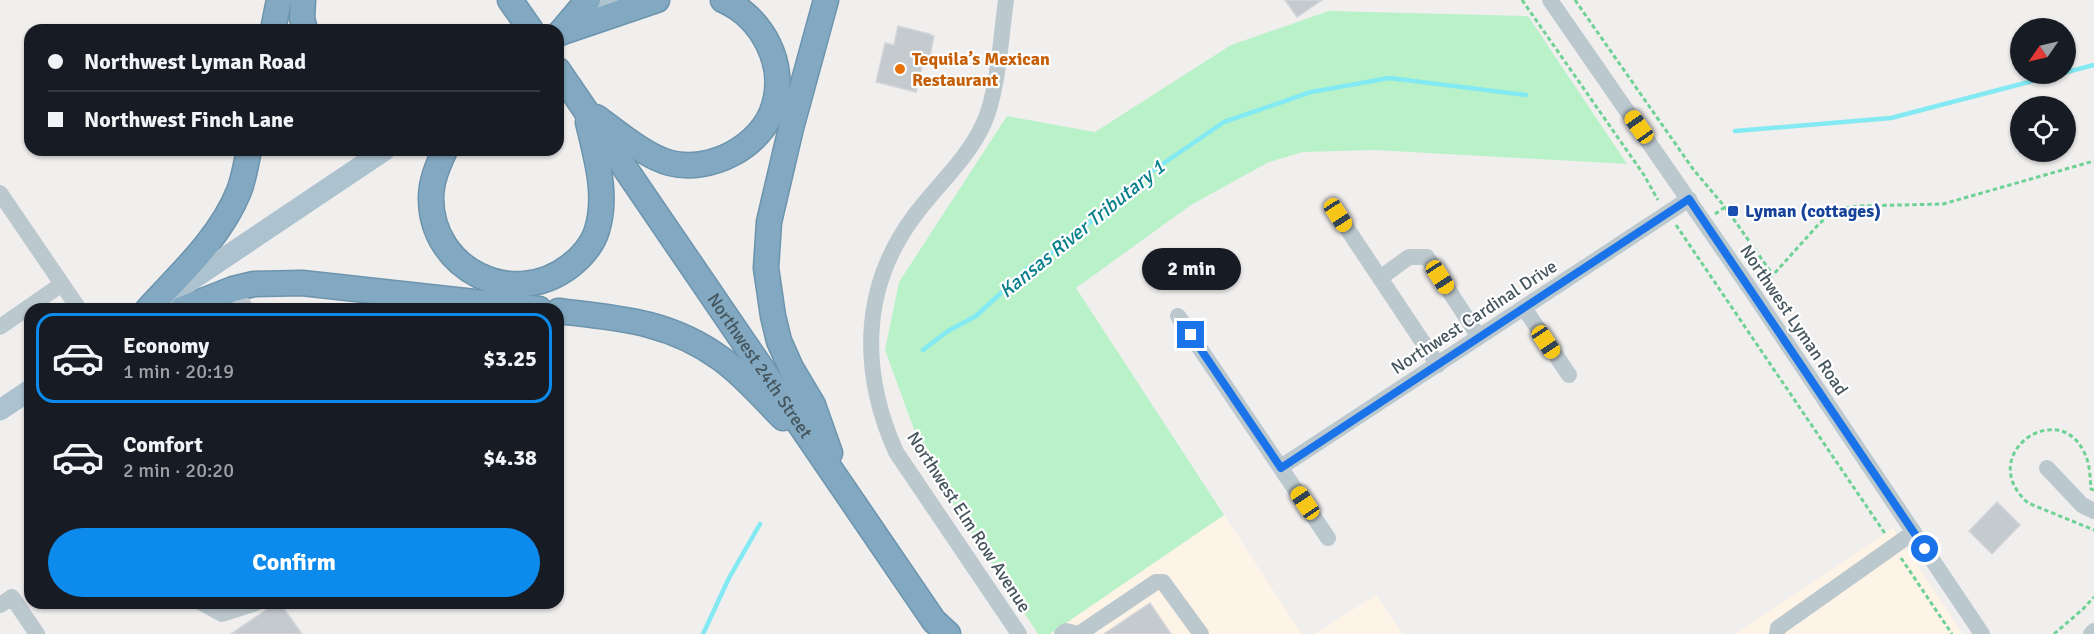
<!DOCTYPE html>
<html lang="en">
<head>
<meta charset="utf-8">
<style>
	:root { --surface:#171b24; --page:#242831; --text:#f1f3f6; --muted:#9ea1a6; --line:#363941; --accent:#0c8bed }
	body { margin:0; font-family:Signika,sans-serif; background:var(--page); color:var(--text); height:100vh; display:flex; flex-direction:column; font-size:22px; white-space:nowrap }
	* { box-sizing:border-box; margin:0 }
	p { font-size:20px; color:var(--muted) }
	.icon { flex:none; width:33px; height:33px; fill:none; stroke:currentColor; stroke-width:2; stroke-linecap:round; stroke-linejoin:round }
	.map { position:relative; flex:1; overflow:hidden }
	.panel { position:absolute; left:24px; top:303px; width:540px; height:306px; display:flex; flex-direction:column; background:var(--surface); border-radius:18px; box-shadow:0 2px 4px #0004 }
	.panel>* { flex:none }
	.banner { position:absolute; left:24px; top:24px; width:540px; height:132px; border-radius:18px; box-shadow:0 2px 4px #0004; display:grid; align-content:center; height:132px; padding:0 24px; background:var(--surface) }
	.needle { width:39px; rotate:236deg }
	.tools { position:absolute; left:2010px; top:18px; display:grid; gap:12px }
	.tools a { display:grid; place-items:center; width:66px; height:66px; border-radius:50%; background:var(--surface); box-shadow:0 2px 4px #0004; font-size:30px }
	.end { position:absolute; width:27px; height:27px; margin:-14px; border:8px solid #1a73e8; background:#fff; box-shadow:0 0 0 3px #fff }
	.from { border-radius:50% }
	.bubble { position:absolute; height:42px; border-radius:21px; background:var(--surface); box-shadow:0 2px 4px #0004; font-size:20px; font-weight:700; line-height:42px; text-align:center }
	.car { position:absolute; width:18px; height:36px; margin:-18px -9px; border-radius:8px; box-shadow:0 0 4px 2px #0007; background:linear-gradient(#f5c518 24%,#345 0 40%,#f5c518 0 76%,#345 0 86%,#f5c518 0) }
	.banner b { display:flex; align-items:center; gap:21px; height:57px; font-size:22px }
	.banner b+b { border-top:2px solid var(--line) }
	.banner i { width:15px; height:15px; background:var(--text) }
	ul { padding:10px 0 0; list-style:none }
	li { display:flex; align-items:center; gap:18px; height:90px; margin:0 12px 9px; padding:0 12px; border:3px solid transparent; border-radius:18px }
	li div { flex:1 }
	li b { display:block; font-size:22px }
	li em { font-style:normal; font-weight:700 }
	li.on { border-color:var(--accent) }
	li>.icon { width:54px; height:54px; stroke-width:1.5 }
	.cta { display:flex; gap:12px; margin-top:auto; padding:12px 24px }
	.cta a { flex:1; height:69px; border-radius:36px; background:var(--accent); color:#fff; font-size:24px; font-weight:700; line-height:69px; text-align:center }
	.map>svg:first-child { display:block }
	.commercial { fill:#fdf3e6 }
	.green { fill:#b9f2c8 }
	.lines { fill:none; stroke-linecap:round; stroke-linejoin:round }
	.stream { stroke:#83e9f2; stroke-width:4.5 }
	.building { fill:#c5cace; stroke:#d2d5da; stroke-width:1.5 }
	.highway-casing { stroke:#6d94ad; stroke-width:27 }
	.path { stroke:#6fd295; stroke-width:3; stroke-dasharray:4.5 3; stroke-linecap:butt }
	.minor { stroke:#bbc8ce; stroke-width:16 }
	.major { stroke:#acc2cf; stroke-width:21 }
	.highway { stroke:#82a9c1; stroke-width:24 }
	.route { stroke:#1a73e8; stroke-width:8 }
	.food-dot { fill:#e8710a; stroke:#fff; stroke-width:2 }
	.transit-dot { fill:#1a4fb4; stroke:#fff; stroke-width:2 }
	.labels { text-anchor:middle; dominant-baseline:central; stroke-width:4.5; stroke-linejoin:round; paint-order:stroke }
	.food-label { font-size:18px; font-weight:bold; fill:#c56008; stroke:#fff; text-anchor:start }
	.transit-label { font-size:18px; font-weight:bold; fill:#164399; stroke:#fff; text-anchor:start }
	.street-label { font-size:18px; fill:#45555d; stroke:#fff }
	.water-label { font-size:20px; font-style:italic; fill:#067f8a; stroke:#fff }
</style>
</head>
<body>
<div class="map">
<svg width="2094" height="634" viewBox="0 0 2094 634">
	<rect width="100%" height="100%" fill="#f1eeee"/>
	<path class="commercial" d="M 1224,515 L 1302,634 L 1050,634 Z
		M 1893,528 L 1963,634 L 1735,634 Z
		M 1376,595 L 1403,634 L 1315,634 Z"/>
	<path class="green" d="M 1329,11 L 1528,16 L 1627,164 L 1374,150 L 1303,152 L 1269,162 L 1191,205 L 1076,288 L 1224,515 L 1050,634 L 1038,634 L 927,465 L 885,350 L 899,282 L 1007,116 L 1095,132 L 1231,45 Z"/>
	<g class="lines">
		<path class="stream" d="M 1735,131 L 1891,118 L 2094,65
			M 923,350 L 948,331 L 976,316 L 1029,267 L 1067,243 L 1126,189 L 1224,122 L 1311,92 L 1389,78 L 1526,95
			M 703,634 L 729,578 L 760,524"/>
	</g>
	<path class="building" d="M 1285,0 L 1322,0 L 1297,17 Z
		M 898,26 L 930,34 L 930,35 L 934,36 L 930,56 L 925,55 L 916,92 L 876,82 L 885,43 L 894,45 Z
		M 1997,502 L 2020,525 L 1992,554 L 1969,531 Z
		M 276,603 L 280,603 L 302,634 L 231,634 Z
		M 1150,603 L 1171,634 L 1104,634 Z"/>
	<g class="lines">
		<g class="highway-casing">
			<g id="highway">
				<path d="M 303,0 L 302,18 L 305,30"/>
				<path d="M 510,0 L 531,30"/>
				<path d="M 826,0 L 791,128 L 769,222 L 766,268 L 773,316 L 779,341 L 791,368 L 813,405 L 830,453"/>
				<path d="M 273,30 L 279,0"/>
				<path d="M 560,33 L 657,0"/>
				<path d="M 560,33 L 588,0"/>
				<path id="s1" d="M 558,70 L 934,621 L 948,634"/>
				<path d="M 596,117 C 617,132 646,157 670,163 C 710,173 762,147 774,106 C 787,64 762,17 723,0"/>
				<path d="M 445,150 C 438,165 431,181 431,198 C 431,270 513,310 570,266 C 581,258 593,244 597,230 C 608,194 596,157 588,122"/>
				<path d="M 148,309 C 181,273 220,238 239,191 C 244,178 246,164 249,150"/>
				<path d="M 182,309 L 233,289 L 254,284 L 302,283 L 539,309"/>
				<path d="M 558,311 C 618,318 669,321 720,358 C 743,374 763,398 783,418"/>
			</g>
		</g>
		<path class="path" d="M 1522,0 L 1644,175 L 1658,200
			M 1575,0 L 1693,169 L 1725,207 L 1773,275
			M 1715,214 L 1725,207
			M 1676,225 L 1886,535
			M 1763,282 L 1773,275 L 1818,225 L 1834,210 L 1859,206 L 1943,204 L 2094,161
			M 2094,490 L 2091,489 C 2090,477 2090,463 2084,452 C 2058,397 1974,455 2028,503 L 2094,530
			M 1901,558 L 1952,634
			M 2054,634 L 2083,609 L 2094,597"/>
		<path class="minor" d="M 1006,0 C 1001,36 998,93 983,125 C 966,161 935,187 912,219 C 860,291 861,374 896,452 L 1019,634
			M 1550,0 L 1751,290 L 1982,634
			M 0,193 L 79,309
			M 1338,215 L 1438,365
			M 1380,278 L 1409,257 L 1427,257 L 1479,337
			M 233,289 L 246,309
			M 1524,308 L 1569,375
			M 1178,316 L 1328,538
			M 0,327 L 62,284
			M 1281,467 L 1689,199
			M 2047,468 L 2082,505 L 2094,511
			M 202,603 L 222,614 L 256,603
			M 0,605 L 12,597 L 37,634
			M 1062,634 L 1066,631 L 1078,634
			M 1079,634 L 1156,582 L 1163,582 L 1201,634
			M 1777,634 L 1778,628 L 1914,532
			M 2091,634 L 2094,631"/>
		<path class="major" d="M 574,23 L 608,0
			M 169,295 L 385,150
			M 0,410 L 30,390"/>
		<use href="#highway" class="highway"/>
	</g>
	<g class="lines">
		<path class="route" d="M 1191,335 L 1281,468 L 1689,199 L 1925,549"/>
	</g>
	<circle class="food-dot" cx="900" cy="69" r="6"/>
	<rect class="transit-dot" x="1727" y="205" width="12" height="12" rx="3"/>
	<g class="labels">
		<g class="food-label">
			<text x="912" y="59">Tequila’s Mexican<tspan x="912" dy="21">Restaurant</tspan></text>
		</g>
		<g class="transit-label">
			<text x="1745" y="211">Lyman (cottages)</text>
		</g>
		<g class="street-label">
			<text transform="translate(1474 317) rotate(-33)">Northwest Cardinal Drive</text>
			<text transform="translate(1794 320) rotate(56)">Northwest Lyman Road</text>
			<text stroke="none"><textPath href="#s1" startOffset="358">Northwest 24th Street</textPath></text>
			<text transform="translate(969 522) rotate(57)">Northwest Elm Row Avenue</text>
		</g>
		<g class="water-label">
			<text transform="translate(1082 229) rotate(-39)">Kansas River Tributary 1</text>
		</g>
	</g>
</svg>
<div class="tools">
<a><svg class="needle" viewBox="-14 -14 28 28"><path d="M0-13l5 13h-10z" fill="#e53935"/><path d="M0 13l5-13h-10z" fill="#9ea1a6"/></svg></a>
<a><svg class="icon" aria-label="locate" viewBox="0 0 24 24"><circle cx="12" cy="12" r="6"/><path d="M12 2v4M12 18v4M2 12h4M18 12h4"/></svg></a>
</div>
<i class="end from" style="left:1925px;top:549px"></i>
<i class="end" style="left:1191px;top:335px"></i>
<div class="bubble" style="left:1142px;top:248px;width:99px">2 min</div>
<i class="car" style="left:1639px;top:127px;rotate:325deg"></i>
<i class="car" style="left:1338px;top:215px;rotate:147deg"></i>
<i class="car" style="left:1440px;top:277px;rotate:147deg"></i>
<i class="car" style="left:1546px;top:342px;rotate:146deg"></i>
<i class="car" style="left:1305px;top:503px;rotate:326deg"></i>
<div class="banner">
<b><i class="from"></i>Northwest Lyman Road</b>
<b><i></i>Northwest Finch Lane</b>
</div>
<section class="panel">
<ul>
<li class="on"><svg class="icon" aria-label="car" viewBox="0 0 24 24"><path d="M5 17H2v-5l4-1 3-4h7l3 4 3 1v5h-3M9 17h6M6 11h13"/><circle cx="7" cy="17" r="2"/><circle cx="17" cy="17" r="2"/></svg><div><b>Economy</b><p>1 min · 20:19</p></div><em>$3.25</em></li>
<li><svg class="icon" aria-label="car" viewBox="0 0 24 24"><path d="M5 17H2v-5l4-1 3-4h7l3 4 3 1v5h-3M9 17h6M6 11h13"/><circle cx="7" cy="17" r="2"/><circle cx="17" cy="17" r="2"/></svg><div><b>Comfort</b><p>2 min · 20:20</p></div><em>$4.38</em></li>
</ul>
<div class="cta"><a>Confirm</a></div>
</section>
</div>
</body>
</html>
